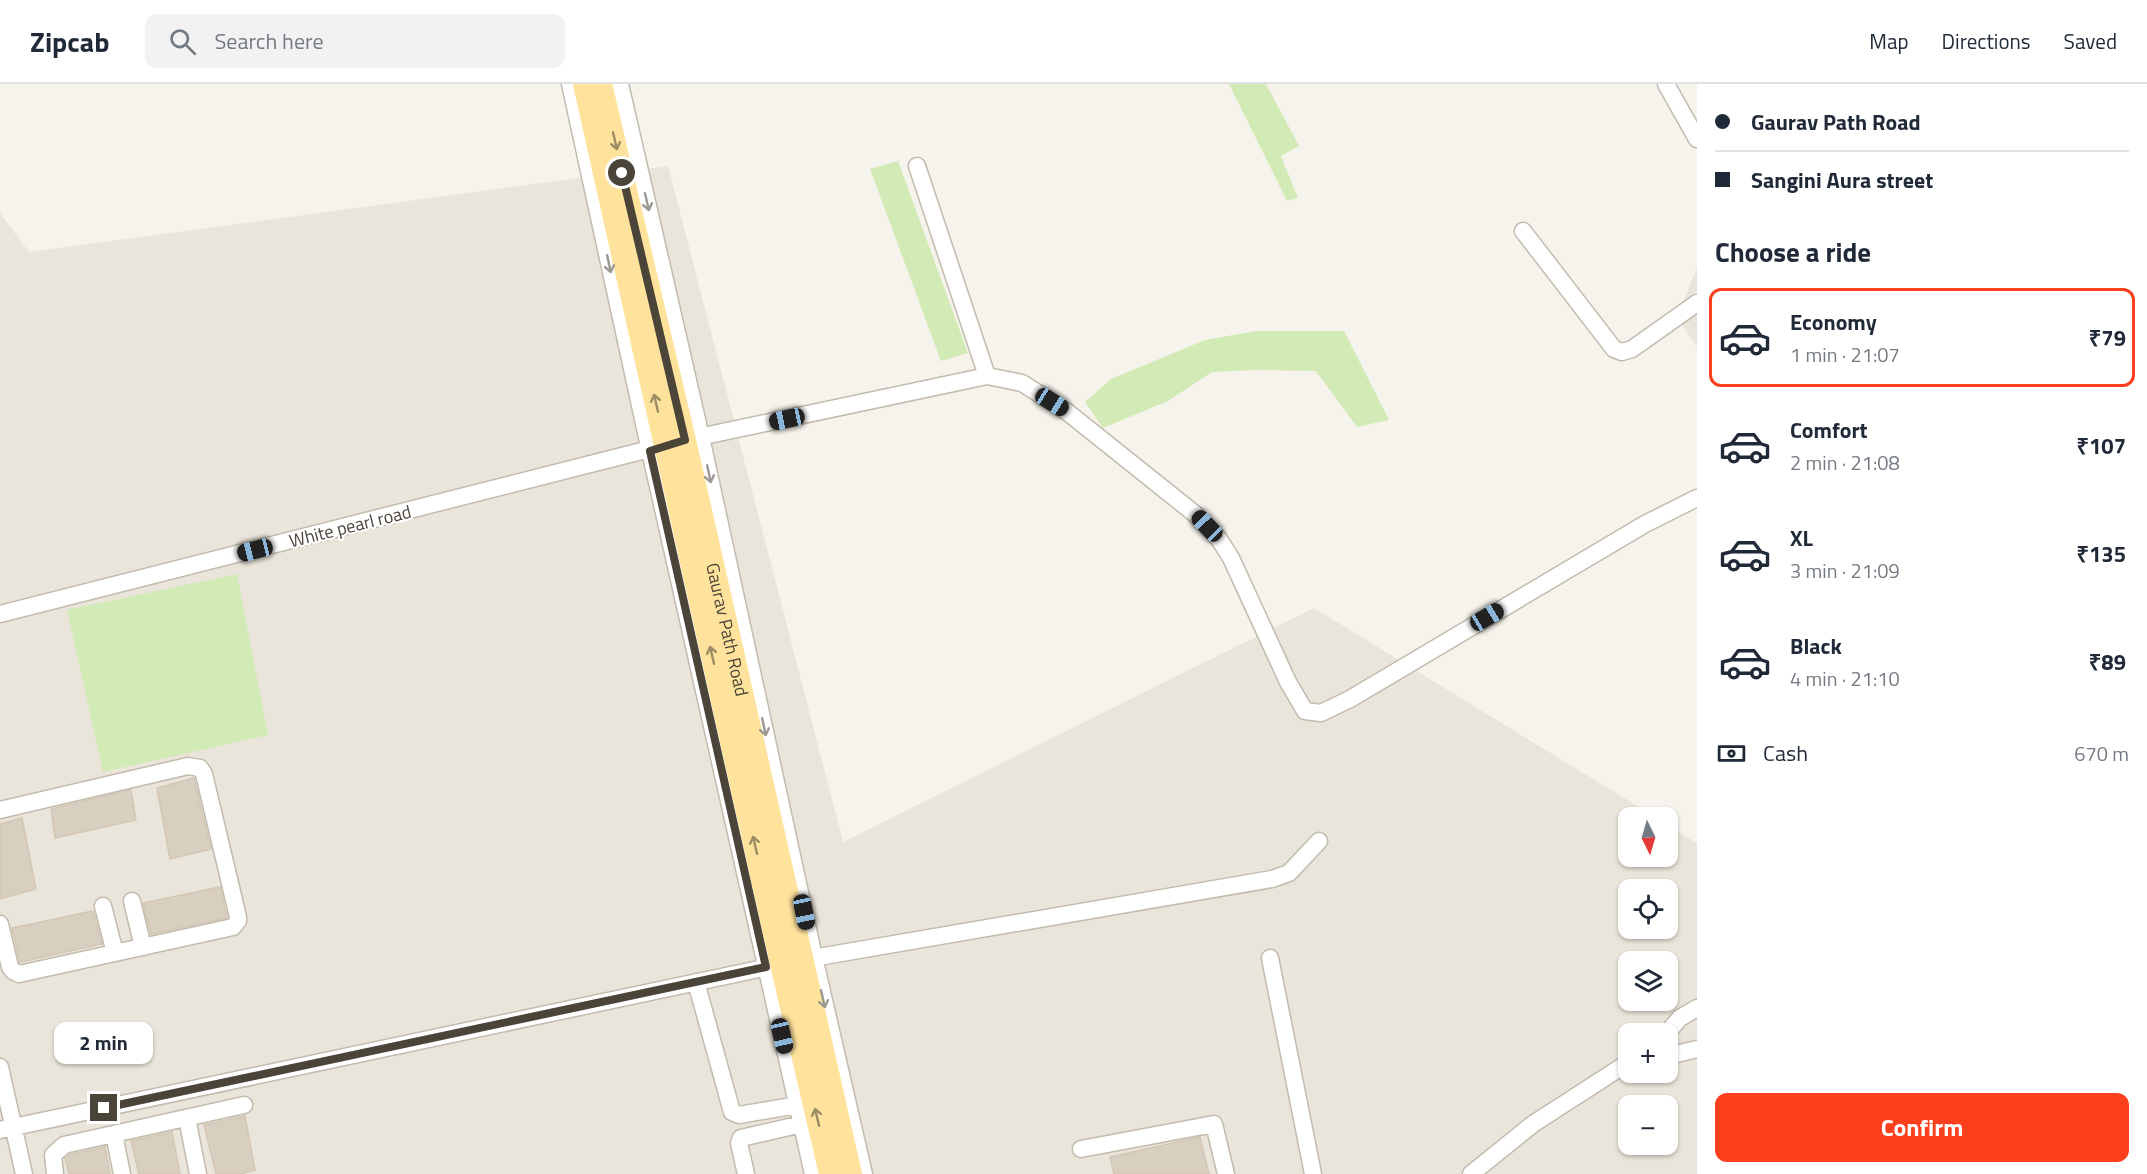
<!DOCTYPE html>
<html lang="en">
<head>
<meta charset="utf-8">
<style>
	:root { --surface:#fff; --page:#f2f2f3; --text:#1f2937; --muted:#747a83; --line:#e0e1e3; --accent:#fc3f1d }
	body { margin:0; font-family:"Titillium Web",sans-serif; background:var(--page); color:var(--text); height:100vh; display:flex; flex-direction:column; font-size:22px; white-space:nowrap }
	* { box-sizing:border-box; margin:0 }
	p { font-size:20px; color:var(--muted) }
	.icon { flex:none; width:33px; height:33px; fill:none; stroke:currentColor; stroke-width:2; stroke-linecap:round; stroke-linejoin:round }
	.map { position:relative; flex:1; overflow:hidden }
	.panel { display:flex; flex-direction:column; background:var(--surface); width:450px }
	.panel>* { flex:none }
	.guide { display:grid; align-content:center; height:132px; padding:0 18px; background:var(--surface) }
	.needle { width:39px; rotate:175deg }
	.buttons { position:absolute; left:1618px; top:723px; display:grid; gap:12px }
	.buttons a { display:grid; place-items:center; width:60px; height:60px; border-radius:12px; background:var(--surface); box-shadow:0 2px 4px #0004; font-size:30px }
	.end { position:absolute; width:27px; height:27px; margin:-14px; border:8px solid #4b4439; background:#fff; box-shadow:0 0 0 3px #fff }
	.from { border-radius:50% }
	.bubble { position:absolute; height:42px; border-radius:12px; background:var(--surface); box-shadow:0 2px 4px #0004; font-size:20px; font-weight:700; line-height:42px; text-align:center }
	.car { position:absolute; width:18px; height:36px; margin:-18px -9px; border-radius:8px; box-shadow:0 0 4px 2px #0007; background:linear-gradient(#222 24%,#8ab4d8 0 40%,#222 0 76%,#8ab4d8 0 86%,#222 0) }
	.guide b { display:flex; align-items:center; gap:21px; height:57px; font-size:22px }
	.guide b+b { border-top:2px solid var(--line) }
	.guide i { width:15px; height:15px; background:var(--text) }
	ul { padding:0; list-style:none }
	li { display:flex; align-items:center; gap:18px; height:99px; margin:0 12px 9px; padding:0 6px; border:3px solid transparent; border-radius:12px }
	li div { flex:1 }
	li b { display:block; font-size:22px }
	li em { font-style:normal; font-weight:700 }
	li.selected { border-color:var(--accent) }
	li>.icon { width:54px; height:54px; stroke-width:1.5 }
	h2 { padding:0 18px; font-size:27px; line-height:72px }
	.pay { display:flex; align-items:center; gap:15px; height:66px; padding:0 18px; font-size:22px }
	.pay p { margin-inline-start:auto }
	.button { display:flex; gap:12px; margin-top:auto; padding:12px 18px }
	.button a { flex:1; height:69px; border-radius:12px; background:var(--accent); color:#fff; font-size:24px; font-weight:700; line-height:69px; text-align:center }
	header { display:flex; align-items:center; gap:36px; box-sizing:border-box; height:84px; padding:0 30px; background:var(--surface); border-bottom:2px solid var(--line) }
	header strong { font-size:28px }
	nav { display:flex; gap:33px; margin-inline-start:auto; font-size:21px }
	.search { width:420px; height:54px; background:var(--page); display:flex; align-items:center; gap:15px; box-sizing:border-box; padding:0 21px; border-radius:12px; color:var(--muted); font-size:22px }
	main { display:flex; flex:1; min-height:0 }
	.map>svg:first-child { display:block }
	.residential { fill:#eae5da; fill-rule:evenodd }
	.green { fill:#d2eab5 }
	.building { fill:#d8cfc1; stroke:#d3c7b4; stroke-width:1.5 }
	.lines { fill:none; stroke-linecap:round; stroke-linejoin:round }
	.minor-casing { stroke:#c2bbae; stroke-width:19 }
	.major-casing { stroke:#e6c16a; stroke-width:25 }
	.minor { stroke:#fff; stroke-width:16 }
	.major { stroke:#ffe39c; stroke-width:22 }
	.oneway { stroke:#9c8c66 }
	.oneway2 { stroke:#9c9892 }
	.route { stroke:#4b4439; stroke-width:8 }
	.labels { text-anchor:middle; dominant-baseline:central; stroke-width:4.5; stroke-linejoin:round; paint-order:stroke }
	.street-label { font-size:18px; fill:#4b4439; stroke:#fff }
</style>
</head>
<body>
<header>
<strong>Zipcab</strong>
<div class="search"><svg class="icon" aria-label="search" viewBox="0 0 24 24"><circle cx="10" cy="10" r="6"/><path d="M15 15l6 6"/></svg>Search here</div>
<nav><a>Map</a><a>Directions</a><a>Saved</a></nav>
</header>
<main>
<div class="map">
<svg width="1697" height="1090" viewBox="0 0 1697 1090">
	<rect width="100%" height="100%" fill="#f6f3ec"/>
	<path class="residential" d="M 668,82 L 843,758 L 1314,524 L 1655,733 L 1629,734 L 1629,772 L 1668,772 L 1668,742 L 1697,759 L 1697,1090 L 0,1090 L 0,129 L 29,168 ZM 1629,806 L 1668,806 L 1668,844 L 1629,844 ZM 1629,878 L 1668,878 L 1668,916 L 1629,916 ZM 1629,950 L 1668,950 L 1668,988 L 1629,988 ZM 1629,1022 L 1668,1022 L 1668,1060 L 1629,1060 Z
		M 1697,183 L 1697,263 L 1677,233 Z"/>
	<path class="green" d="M 1229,0 L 1266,0 L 1299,62 L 1281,72 L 1298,114 L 1287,117 Z
		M 898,77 L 968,269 L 941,277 L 870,85 Z
		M 1256,247 L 1344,247 L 1389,336 L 1357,343 L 1316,287 L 1256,286 L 1212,288 L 1168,317 L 1103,344 L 1085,318 L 1111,295 L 1205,256 Z
		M 237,490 L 268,651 L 103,688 L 67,526 Z"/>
	<path class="building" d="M 194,694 L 211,765 L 170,775 L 157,704 Z
		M 131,706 L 136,736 L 55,754 L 51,725 Z
		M 22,734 L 36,805 L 0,815 L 0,740 Z
		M 220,803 L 227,834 L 151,850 L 143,819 Z
		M 93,827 L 102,860 L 20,878 L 12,844 Z
		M 245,1032 L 255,1086 L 240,1090 L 216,1090 L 204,1041 Z
		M 172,1048 L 180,1090 L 139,1090 L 131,1057 Z
		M 1200,1053 L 1209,1090 L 1114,1090 L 1110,1073 Z
		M 105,1063 L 110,1090 L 69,1090 L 65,1074 L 69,1071 Z"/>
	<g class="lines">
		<g class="minor-casing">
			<path id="minor" d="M 570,0 L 650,367 L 813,1090
				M 620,0 L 701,353 L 814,873 L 864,1090
				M 1666,0 L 1697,55
				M 917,82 L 987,292
				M 1523,147 L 1614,265 L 1622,268 L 1632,265 L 1697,219
				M 0,530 L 685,356 L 987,292 L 1022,299 L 1066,327 L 1195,430 L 1219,455 L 1231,474 L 1288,598 L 1305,627 L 1321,629 L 1350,615 L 1645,440 L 1697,414
				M 0,726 L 188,682 L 200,684 L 204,690 L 238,833 L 238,837 L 233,843 L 19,890 L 13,887 L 10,883 L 0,840
				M 132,817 L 143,863
				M 103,822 L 115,869
				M 1270,874 L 1313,1090
				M 696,898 L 732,1028 L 739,1031 L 797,1021
				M 1666,950 L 1680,934 L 1697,924
				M 1668,972 L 1697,965
				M 0,983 L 24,1090
				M 187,1034 L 198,1090
				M 0,1046 L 801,876 L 1272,795 L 1289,789 L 1319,757
				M 114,1050 L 122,1090
				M 1081,1065 L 1214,1040 L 1226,1090
				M 55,1090 L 53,1071 L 64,1061 L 244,1021
				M 746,1090 L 739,1059 L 741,1054 L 802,1040
				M 1471,1090 L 1533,1040 L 1629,978"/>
		</g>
		<g class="major-casing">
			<g id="major">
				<path d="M 584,0 L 781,880 L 830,1090"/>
				<path id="s1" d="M 601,0 L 685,356 L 851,1090"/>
			</g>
		</g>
		<use href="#minor" class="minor"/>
		<use href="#major" class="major"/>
	</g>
	<defs><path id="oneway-shaft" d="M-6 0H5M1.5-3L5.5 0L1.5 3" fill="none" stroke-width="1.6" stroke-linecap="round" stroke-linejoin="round" transform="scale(1.5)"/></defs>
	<g class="oneway">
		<use href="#oneway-shaft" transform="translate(615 57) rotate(77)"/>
		<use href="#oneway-shaft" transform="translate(656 319) rotate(-103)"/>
		<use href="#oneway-shaft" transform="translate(712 571) rotate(-103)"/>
		<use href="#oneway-shaft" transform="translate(755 761) rotate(-103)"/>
		<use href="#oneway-shaft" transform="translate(817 1033) rotate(-103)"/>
	</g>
	<g class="oneway2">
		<use href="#oneway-shaft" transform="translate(647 118) rotate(77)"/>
		<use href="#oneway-shaft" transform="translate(609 180) rotate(78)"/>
		<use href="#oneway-shaft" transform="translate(709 390) rotate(78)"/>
		<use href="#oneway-shaft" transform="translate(764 643) rotate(78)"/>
		<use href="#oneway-shaft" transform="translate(823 915) rotate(77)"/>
	</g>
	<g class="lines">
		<path class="route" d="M 104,1024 L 766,883 L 650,367 L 685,356 L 622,89"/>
	</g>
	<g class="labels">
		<g class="street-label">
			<text transform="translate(350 442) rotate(-14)">White pearl road</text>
			<text stroke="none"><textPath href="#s1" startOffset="560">Gaurav Path Road</textPath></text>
		</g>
	</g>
</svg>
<div class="buttons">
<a><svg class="needle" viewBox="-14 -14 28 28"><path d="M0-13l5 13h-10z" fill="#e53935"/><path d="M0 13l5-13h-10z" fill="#747a83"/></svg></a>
<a><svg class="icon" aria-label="locate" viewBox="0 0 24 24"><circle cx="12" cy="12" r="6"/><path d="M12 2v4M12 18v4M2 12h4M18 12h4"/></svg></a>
<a><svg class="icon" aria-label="layers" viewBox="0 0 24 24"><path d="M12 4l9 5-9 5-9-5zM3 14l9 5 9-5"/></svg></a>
<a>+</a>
<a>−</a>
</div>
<i class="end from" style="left:622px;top:89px"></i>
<i class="end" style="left:104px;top:1024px"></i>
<div class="bubble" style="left:54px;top:938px;width:99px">2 min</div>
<i class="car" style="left:1052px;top:318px;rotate:122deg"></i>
<i class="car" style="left:787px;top:335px;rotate:258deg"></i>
<i class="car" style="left:1207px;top:442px;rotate:316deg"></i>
<i class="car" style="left:255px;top:466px;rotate:256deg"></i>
<i class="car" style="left:1487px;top:533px;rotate:59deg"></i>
<i class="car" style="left:804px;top:828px;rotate:168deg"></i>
<i class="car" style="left:782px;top:952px;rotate:167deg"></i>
</div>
<section class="panel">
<div class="guide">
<b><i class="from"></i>Gaurav Path Road</b>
<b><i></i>Sangini Aura street</b>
</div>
<h2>Choose a ride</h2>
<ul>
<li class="selected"><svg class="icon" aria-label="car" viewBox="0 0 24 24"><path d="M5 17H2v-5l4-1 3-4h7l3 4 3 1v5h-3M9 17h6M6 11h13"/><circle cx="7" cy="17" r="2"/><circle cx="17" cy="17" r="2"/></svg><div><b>Economy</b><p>1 min · 21:07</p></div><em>₹79</em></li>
<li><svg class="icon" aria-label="car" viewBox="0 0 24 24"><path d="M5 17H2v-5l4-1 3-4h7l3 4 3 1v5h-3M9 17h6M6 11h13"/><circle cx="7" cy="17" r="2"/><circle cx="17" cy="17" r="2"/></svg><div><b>Comfort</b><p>2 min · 21:08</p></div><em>₹107</em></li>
<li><svg class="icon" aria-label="car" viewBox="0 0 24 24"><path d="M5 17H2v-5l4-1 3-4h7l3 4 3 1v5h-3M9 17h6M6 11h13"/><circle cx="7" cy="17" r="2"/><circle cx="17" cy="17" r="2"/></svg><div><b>XL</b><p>3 min · 21:09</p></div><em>₹135</em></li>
<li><svg class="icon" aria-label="car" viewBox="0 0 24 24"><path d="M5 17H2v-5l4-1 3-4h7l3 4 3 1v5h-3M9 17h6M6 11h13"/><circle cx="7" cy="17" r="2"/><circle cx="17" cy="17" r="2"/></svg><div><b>Black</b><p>4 min · 21:10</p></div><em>₹89</em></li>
</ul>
<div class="pay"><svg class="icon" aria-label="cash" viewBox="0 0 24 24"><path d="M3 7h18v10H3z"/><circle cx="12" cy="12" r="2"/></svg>Cash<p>670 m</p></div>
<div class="button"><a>Confirm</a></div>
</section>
</main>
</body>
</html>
